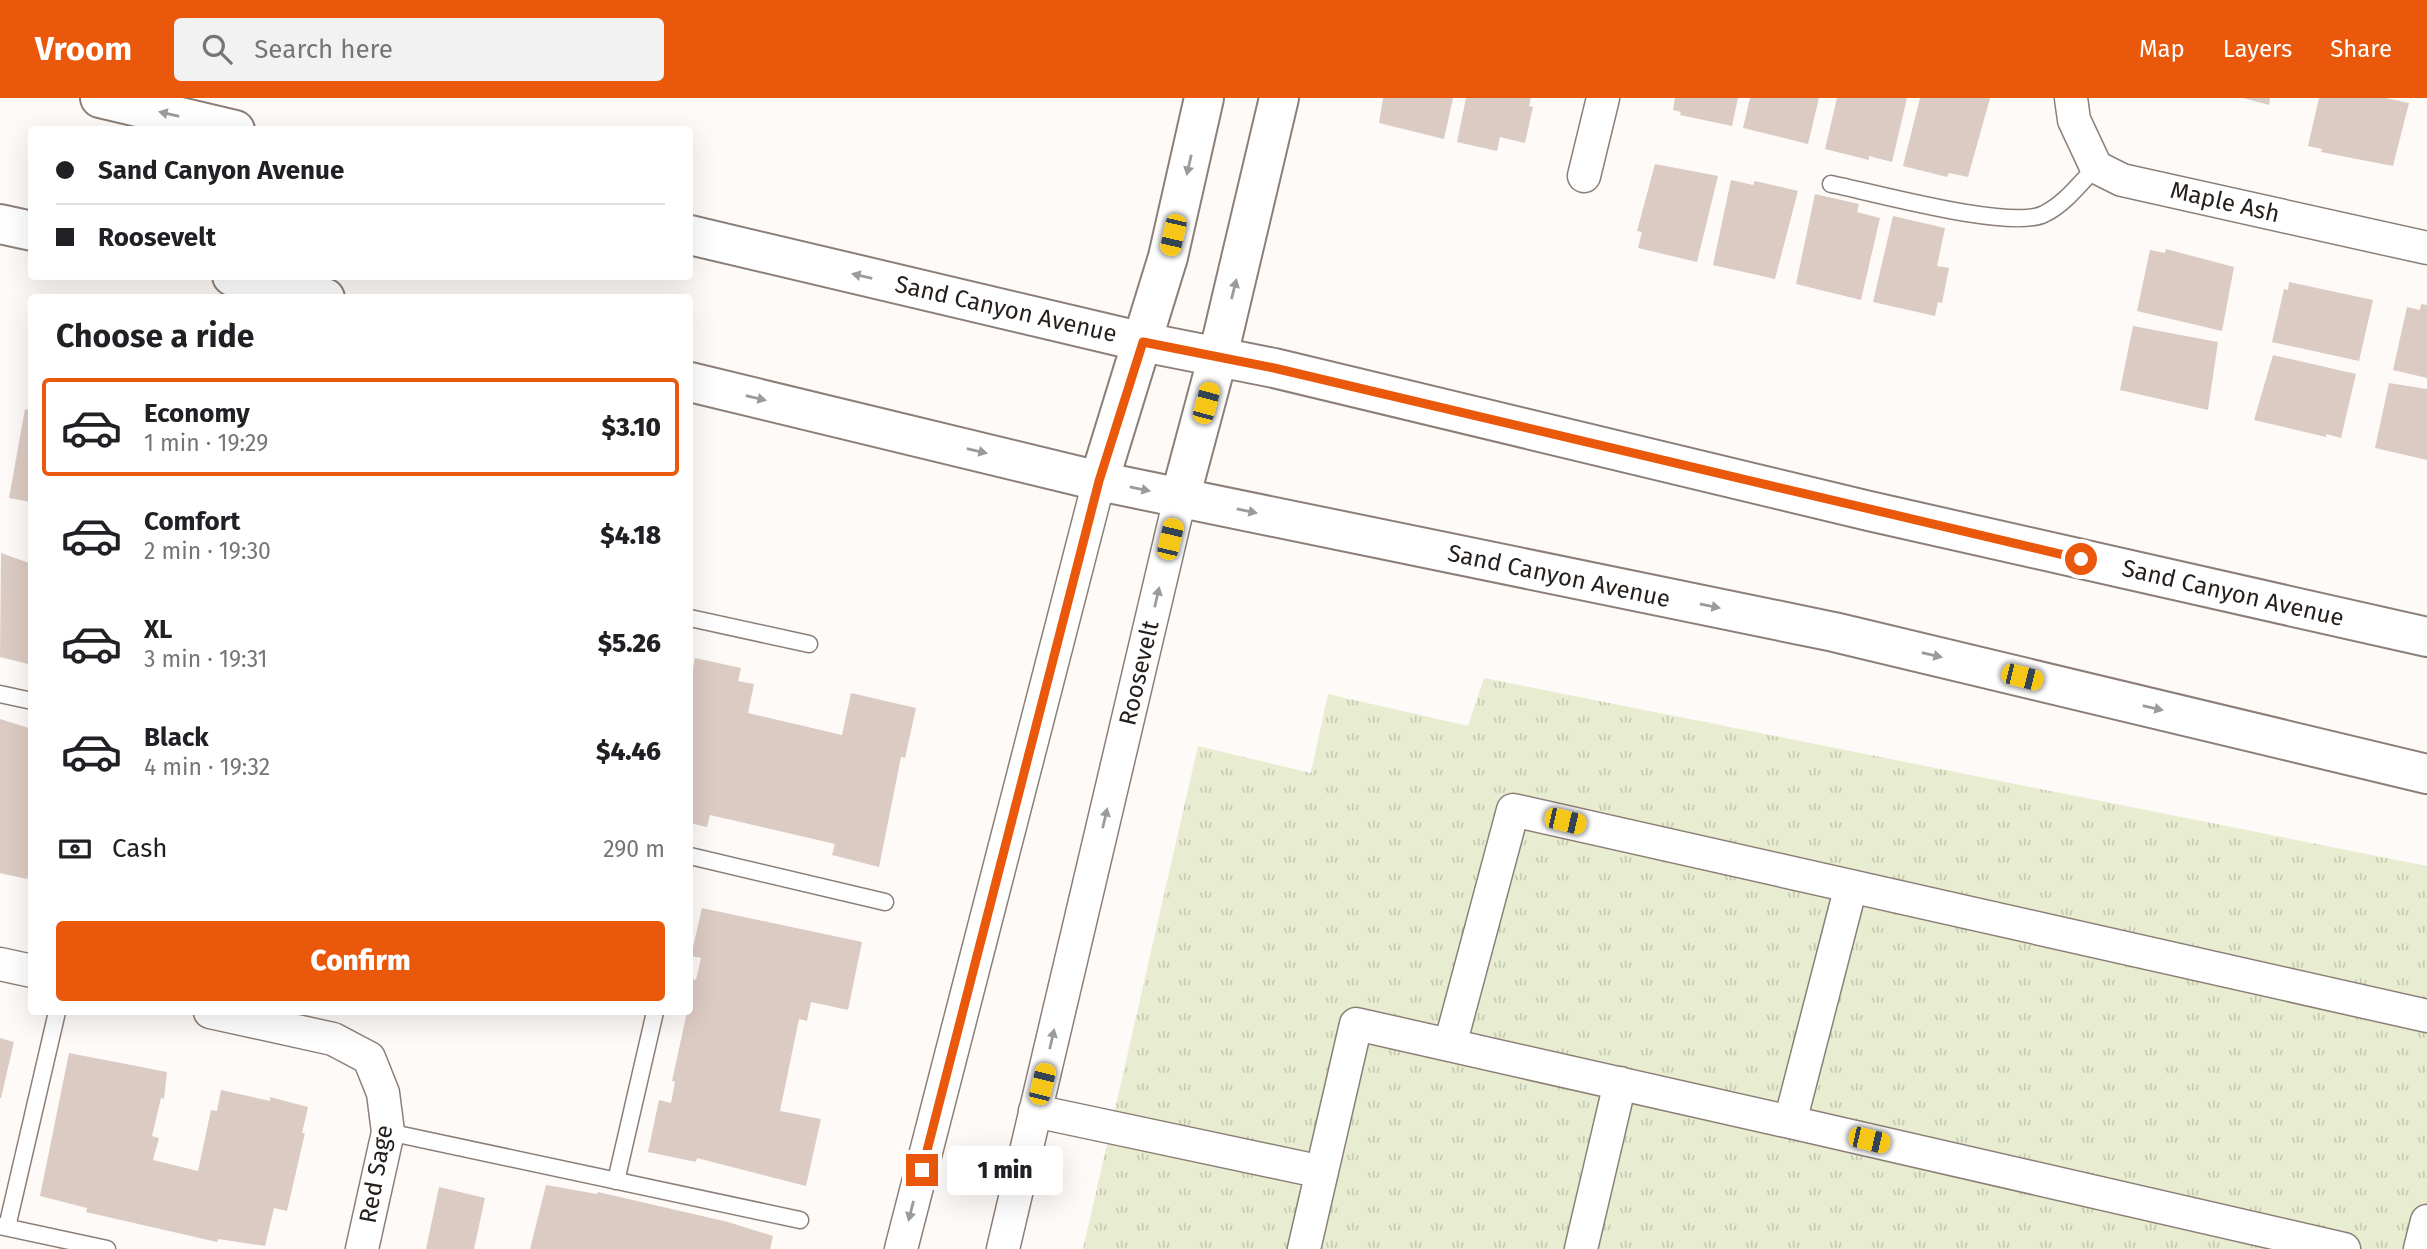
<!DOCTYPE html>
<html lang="en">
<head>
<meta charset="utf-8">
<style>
	:root { --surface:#fff; --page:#f2f2f2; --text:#202124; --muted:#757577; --line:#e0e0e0; --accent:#ea580c }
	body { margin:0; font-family:"Fira Sans",sans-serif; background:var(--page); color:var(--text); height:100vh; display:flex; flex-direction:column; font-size:26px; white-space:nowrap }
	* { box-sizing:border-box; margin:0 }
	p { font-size:23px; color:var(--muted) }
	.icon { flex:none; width:38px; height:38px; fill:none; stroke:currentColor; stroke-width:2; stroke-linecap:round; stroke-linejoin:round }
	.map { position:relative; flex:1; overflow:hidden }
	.drawer { position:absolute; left:28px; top:196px; width:665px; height:721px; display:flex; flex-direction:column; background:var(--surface); border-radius:7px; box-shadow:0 7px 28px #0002 }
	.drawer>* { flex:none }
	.hud { position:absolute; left:28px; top:28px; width:665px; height:154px; border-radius:7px; box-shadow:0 7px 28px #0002; display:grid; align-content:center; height:154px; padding:0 28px; background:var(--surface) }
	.end { position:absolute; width:32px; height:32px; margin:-16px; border:9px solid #ea580c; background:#fff; box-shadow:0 0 0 4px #fff }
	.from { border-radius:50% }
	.bubble { position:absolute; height:49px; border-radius:7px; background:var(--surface); box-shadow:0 7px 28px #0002; font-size:23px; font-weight:800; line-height:49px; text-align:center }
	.car { position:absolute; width:21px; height:42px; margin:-21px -10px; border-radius:9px; box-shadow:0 0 5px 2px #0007; background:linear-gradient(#f5c518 24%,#345 0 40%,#f5c518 0 76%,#345 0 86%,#f5c518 0) }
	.hud b { display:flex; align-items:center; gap:24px; height:66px; font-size:26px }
	.hud b+b { border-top:2px solid var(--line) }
	.hud i { width:18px; height:18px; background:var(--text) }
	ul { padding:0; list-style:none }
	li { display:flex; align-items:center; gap:21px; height:98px; margin:0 14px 10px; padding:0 14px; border:4px solid transparent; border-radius:7px }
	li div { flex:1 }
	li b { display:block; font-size:26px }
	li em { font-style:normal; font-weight:800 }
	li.on { border-color:var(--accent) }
	li>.icon { width:63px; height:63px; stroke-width:1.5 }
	h2 { padding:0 28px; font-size:32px; line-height:84px }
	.pay { display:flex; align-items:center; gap:18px; height:77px; padding:0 28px; font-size:26px }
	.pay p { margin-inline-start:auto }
	.cta { display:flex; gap:14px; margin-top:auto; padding:14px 28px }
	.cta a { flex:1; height:80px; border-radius:7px; background:var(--accent); color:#fff; font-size:28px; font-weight:800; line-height:80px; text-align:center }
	header { display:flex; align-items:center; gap:42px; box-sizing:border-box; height:98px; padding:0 35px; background:var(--accent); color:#fff }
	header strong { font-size:33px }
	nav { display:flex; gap:38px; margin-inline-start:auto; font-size:24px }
	.search { width:490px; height:63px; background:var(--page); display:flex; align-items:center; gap:18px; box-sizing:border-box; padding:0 24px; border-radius:7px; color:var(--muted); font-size:26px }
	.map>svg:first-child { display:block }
	.grass { fill:url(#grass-tufts) }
	.building { fill:#dccbc3 }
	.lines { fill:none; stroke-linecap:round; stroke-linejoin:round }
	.lane-casing { stroke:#8d7f77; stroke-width:19 }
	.street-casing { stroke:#8d7f77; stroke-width:35 }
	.secondary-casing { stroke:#8d7f77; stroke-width:42 }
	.lane { stroke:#fff; stroke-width:16 }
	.street { stroke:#fff; stroke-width:32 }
	.secondary { stroke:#fff; stroke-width:38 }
	.oneway { fill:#9d9b99 }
	.route { stroke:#ea580c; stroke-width:9 }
	.labels { text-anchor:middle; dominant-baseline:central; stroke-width:6; stroke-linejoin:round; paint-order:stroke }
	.street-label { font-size:24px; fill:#26201d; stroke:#fff }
</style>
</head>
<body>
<header>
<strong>Vroom</strong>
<div class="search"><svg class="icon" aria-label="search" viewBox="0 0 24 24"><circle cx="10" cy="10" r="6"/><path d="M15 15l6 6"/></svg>Search here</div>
<nav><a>Map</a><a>Layers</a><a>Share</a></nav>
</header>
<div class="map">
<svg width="2427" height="1151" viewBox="0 0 2427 1151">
	<defs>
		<pattern id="grass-tufts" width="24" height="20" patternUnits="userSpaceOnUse" patternTransform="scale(1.75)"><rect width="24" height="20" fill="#e8edd1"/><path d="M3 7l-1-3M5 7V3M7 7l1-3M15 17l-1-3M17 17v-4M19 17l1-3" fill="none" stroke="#c7cbb3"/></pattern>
	</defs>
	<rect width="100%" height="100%" fill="#fdfaf8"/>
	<path class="grass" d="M 1484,580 L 2427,768 L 2427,1151 L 1083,1151 L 1198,648 L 1311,675 L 1328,596 L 1468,628 Z"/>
	<path class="building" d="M 1383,0 L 1453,0 L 1444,41 L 1379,25 Z
		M 1466,0 L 1531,0 L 1529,8 L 1533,9 L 1525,45 L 1500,39 L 1497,53 L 1457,44 Z
		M 1675,0 L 1738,0 L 1732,28 L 1680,17 L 1681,14 L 1673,12 Z
		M 1750,0 L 1819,0 L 1808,46 L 1743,30 Z
		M 1837,0 L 1907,0 L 1892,64 L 1869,58 L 1869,62 L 1825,51 Z
		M 1920,0 L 1990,0 L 1968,79 L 1949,75 L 1947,79 L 1903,68 Z
		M 2243,0 L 2270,0 L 2269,7 Z
		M 2319,0 L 2386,0 L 2409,5 L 2393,68 L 2321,54 L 2322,51 L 2308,48 Z
		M 1655,66 L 1718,78 L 1697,164 L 1638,150 L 1642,134 L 1637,133 Z
		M 1731,82 L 1753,87 L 1755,83 L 1798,93 L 1775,181 L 1713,167 Z
		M 1815,96 L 1859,106 L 1857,114 L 1880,120 L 1861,202 L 1796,186 Z
		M 1893,118 L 1945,130 L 1937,168 L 1949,170 L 1942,205 L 1938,204 L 1935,218 L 1873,204 Z
		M 2166,151 L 2234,169 L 2222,233 L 2137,213 L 2150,152 L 2165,155 Z
		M 2289,184 L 2373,202 L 2359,263 L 2272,244 L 2284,191 L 2288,192 Z
		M 2421,206 L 2427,207 L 2427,280 L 2393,272 L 2407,209 L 2420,212 Z
		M 2133,228 L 2218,244 L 2208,312 L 2120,292 Z
		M 2273,257 L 2356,276 L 2341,340 L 2326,336 L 2326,339 L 2254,322 Z
		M 2389,285 L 2427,291 L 2427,362 L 2375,350 Z
		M 25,311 L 32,313 L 32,413 L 28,413 L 30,404 L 9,400 Z
		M 1,455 L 32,466 L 32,567 L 0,559 Z
		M 695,560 L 741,570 L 738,583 L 754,586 L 748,615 L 842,637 L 851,595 L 916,610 L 905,660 L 901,659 L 879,769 L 832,757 L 835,746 L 710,717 L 707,729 L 690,725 L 690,586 Z
		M 0,621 L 32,631 L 32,763 L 27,781 L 0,775 Z
		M 702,810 L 862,844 L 848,912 L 811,904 L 807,923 L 799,921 L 780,1013 L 821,1021 L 806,1088 L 697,1060 L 696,1064 L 648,1054 L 659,1002 L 671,1005 L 675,984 L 672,983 L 687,914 L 690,914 L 693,881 L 696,882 L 701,860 L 691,858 Z
		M 0,940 L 14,944 L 1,1000 L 0,1000 Z
		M 69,955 L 167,974 L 164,1001 L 161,1000 L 152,1038 L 159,1040 L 153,1062 L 198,1073 L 211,1012 L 217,1013 L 221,992 L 270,1003 L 270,999 L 308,1009 L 302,1035 L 305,1035 L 287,1113 L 274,1110 L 265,1148 L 218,1141 L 217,1144 L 86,1114 L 87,1110 L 40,1098 Z
		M 546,1087 L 597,1096 L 598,1094 L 728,1124 L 773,1138 L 770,1151 L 530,1151 Z
		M 439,1089 L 485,1100 L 474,1151 L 426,1151 Z"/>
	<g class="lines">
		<g class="lane-casing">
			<path id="lane" d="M 1831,86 C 1872,94 2011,133 2044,116 C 2065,106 2080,85 2096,69
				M 690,520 L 809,546
				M 0,596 L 32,603
				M 690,758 L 885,804
				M 388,1034 L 800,1122
				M 616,1083 L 655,914
				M 0,1128 L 107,1151
				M 7,1129 L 57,914"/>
		</g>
		<g class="street-casing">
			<path id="street" d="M 2071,0 L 2074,22 L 2096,69 L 2122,82 L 2427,150
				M 1584,78 L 1603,0
				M 1851,788 L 1790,1024 L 2344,1151
				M 0,866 L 32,873
				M 210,914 L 333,941 L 369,960 L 383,995 L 388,1034 L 362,1151
				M 1450,947 L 1513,712 L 2427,918
				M 1035,1013 L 1322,1074
				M 901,1151 L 1099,383
				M 1003,1151 L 1180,400
				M 1304,1151 L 1356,926 L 1790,1024
				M 1581,1151 L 1620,985
				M 2420,1151 L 2427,1123"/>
		</g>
		<g class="secondary-casing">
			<path id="secondary" d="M 100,0 L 235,32
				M 0,126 L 32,133
				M 690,137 L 1143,244 L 1274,270 L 1869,413 L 2427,539
				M 232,178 L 325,200
				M 690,284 L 1099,383 L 1834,534 L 2427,676
				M 1099,383 L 1168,159 L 1204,0
				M 1180,400 L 1218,258 L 1279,0"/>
		</g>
		<use href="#lane" class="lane"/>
		<use href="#street" class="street"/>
		<use href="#secondary" class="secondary"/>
	</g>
	<defs><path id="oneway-solid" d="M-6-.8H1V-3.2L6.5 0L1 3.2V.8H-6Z" transform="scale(1.75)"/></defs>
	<g class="oneway">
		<use href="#oneway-solid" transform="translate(169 16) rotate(-167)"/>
		<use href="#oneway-solid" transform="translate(1189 67) rotate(103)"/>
		<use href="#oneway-solid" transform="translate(862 178) rotate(-167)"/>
		<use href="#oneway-solid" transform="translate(1234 191) rotate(-76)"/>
		<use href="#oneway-solid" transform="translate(756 300) rotate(13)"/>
		<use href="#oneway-solid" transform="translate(977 353) rotate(13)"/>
		<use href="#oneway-solid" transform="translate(1140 391) rotate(12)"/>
		<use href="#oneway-solid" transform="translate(1247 413) rotate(12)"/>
		<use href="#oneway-solid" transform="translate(1157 499) rotate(-77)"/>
		<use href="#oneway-solid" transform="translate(1710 508) rotate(12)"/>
		<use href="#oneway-solid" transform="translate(1932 557) rotate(13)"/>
		<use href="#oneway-solid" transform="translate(2153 610) rotate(13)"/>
		<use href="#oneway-solid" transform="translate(1105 720) rotate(-77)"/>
		<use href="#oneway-solid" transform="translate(1052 941) rotate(-77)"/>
		<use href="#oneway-solid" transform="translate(911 1113) rotate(104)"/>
	</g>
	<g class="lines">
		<path class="route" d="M 922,1072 L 1099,383 L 1143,244 L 1274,270 L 2081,461"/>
	</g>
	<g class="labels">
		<g class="street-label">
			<text transform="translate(2225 104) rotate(13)">Maple Ash</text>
			<text transform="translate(1006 211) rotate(13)">Sand Canyon Avenue</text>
			<text transform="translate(1559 478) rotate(12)">Sand Canyon Avenue</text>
			<text transform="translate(2233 495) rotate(13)">Sand Canyon Avenue</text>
			<text transform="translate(1139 575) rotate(-77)">Roosevelt</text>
			<text transform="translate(376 1076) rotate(-80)">Red Sage</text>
		</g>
	</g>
</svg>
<i class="end from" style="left:2081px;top:461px"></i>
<i class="end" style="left:922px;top:1072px"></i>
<div class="bubble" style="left:947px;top:1048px;width:116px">1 min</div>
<i class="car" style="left:1173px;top:137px;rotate:193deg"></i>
<i class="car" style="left:1206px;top:305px;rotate:15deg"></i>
<i class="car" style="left:1170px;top:441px;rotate:13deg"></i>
<i class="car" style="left:2022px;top:579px;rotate:104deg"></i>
<i class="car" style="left:1565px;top:723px;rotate:103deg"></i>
<i class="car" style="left:1042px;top:986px;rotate:14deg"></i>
<i class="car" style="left:1869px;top:1042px;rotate:103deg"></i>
<div class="hud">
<b><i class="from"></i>Sand Canyon Avenue</b>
<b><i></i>Roosevelt</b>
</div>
<section class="drawer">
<h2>Choose a ride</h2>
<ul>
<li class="on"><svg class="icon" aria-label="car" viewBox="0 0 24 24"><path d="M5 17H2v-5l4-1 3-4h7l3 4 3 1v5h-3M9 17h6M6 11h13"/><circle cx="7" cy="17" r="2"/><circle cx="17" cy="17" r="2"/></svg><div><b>Economy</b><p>1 min · 19:29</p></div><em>$3.10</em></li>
<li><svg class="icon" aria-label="car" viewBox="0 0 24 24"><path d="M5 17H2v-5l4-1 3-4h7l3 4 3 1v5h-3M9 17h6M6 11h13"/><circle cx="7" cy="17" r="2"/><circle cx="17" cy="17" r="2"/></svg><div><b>Comfort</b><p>2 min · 19:30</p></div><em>$4.18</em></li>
<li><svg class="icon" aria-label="car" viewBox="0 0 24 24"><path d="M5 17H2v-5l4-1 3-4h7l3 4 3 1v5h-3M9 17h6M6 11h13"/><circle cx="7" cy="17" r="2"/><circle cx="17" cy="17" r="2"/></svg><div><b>XL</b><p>3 min · 19:31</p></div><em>$5.26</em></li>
<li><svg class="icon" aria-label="car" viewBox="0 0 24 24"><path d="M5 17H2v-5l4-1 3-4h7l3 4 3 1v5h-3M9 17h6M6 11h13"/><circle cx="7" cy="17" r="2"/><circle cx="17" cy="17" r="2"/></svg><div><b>Black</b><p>4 min · 19:32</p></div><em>$4.46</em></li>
</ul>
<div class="pay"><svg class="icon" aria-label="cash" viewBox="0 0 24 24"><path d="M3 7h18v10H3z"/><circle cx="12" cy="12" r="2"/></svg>Cash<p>290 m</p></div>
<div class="cta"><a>Confirm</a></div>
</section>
</div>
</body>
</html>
